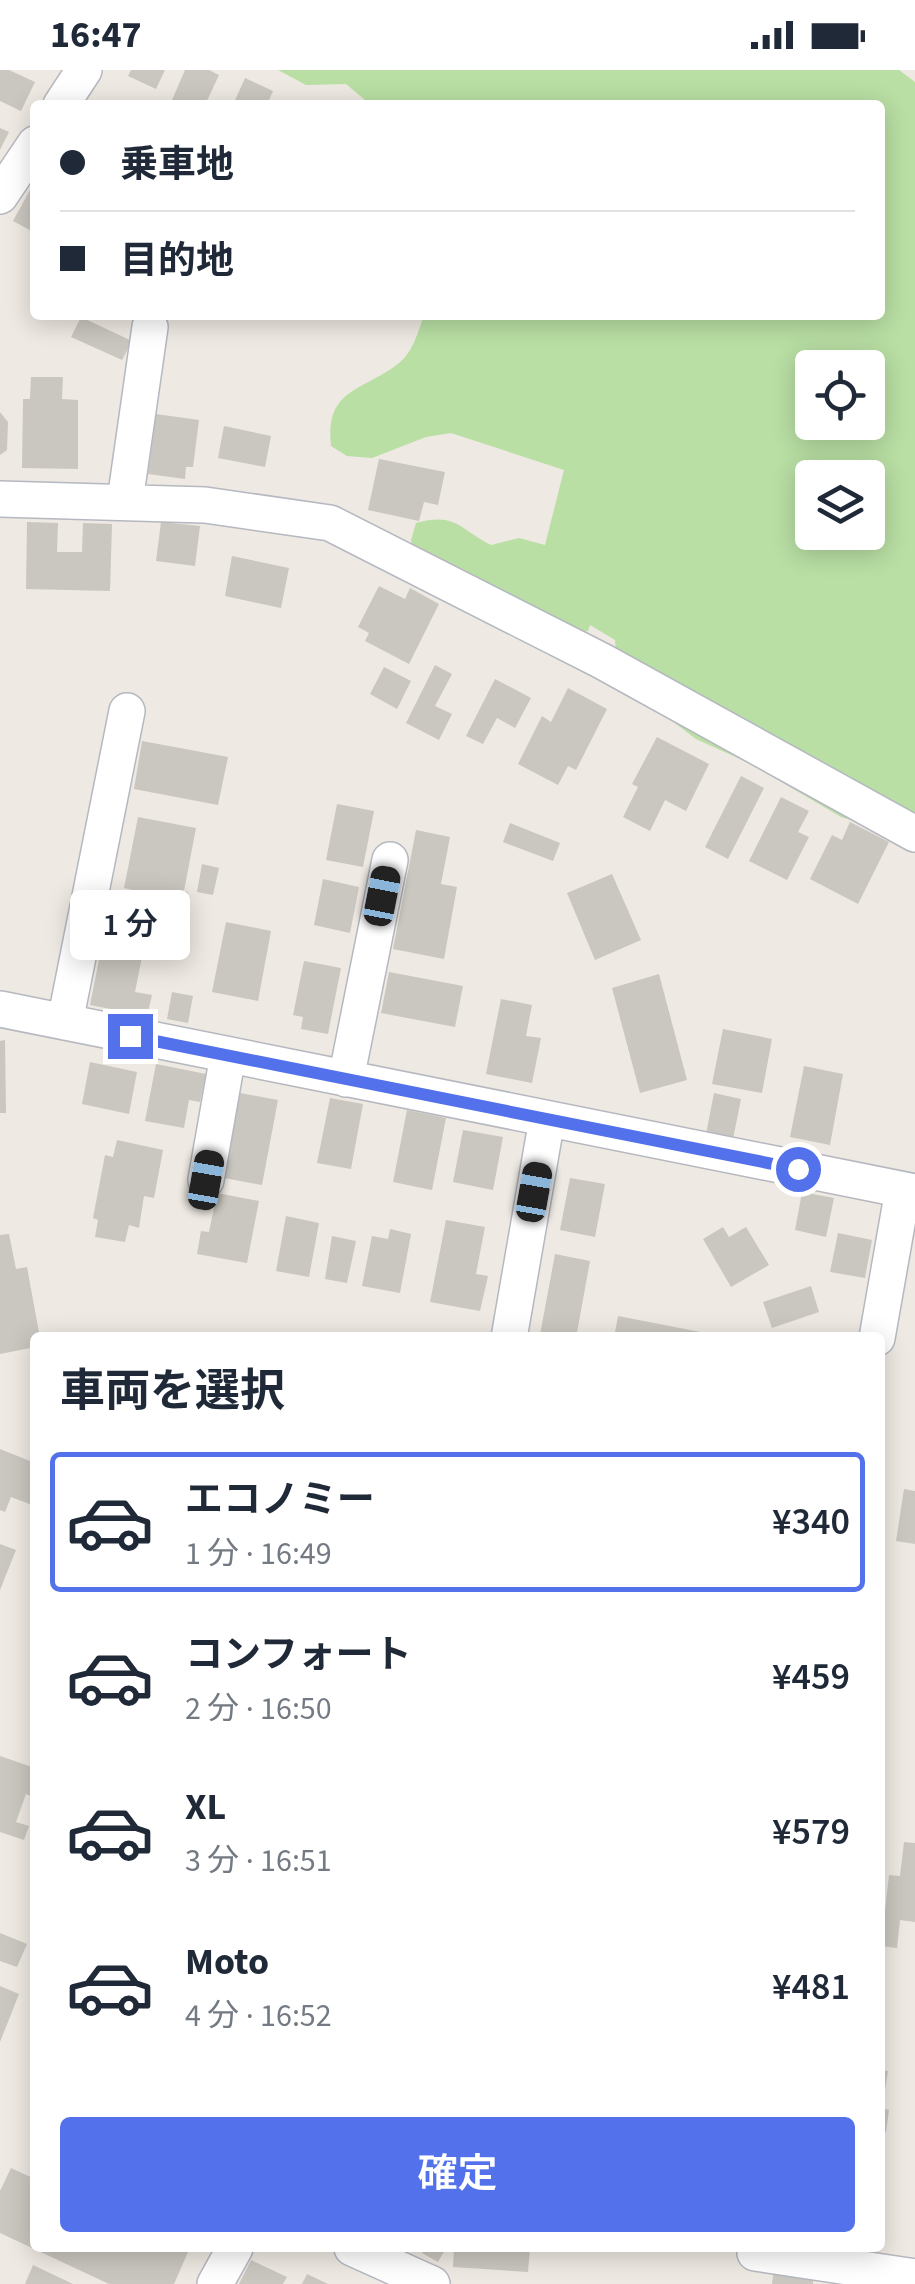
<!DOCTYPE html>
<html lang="ja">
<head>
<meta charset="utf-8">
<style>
	:root { --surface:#fff; --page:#f2f2f3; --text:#1f2937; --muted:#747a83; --line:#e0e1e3; --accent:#5271eb }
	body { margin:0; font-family:"Source Sans 3","Noto Sans JP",sans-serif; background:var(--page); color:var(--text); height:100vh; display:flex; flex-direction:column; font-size:38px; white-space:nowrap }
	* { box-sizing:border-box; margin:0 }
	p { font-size:32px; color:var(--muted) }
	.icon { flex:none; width:55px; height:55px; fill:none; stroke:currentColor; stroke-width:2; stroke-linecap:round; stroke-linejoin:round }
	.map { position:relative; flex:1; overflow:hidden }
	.panel { position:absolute; left:30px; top:1262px; width:855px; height:920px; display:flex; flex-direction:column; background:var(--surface); border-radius:10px; box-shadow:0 5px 25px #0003 }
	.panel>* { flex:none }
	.guide { position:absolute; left:30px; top:30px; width:855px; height:220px; border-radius:10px; box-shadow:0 5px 25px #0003; display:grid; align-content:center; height:220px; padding:0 30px; background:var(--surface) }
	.tools { position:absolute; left:795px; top:280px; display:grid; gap:20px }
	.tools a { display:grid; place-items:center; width:90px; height:90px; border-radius:10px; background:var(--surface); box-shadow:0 5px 25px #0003; font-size:50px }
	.end { position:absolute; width:45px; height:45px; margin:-22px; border:12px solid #5271eb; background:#fff; box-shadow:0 0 0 5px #fff }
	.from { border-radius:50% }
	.bubble { position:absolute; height:70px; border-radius:10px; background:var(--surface); box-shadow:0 5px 25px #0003; font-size:32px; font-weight:600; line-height:70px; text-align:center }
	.car { position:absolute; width:30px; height:60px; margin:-30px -15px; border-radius:12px; box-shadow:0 0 8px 2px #0007; background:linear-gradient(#222 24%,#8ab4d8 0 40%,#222 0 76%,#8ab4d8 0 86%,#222 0) }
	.guide b { display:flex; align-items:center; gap:35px; height:95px; font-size:38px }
	.guide b+b { border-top:2px solid var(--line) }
	.guide i { width:25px; height:25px; background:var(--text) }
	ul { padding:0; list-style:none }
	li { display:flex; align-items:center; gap:30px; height:140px; margin:0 20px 15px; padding:0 10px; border:5px solid transparent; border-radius:10px }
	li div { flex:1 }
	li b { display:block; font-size:38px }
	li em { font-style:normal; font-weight:600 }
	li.current { border-color:var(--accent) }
	li>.icon { width:90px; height:90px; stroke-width:1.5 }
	h2 { padding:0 30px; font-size:45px; line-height:120px }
	.primary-button { display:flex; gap:20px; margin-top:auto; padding:20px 30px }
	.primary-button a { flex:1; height:115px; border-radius:10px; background:var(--accent); color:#fff; font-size:40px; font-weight:600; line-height:115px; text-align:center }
	.status { display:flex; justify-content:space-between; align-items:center; height:70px; padding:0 50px; background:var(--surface); direction:ltr }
	.status svg { height:28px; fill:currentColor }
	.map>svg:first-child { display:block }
	.green { fill:#b9dfa4; fill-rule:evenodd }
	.building { fill:#cac7c0 }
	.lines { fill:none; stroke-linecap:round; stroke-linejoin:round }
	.minor-casing { stroke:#b5b8c0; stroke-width:38 }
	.minor { stroke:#fff; stroke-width:35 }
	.route { stroke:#5271eb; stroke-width:12 }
</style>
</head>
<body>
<div class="status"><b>16:47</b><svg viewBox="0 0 49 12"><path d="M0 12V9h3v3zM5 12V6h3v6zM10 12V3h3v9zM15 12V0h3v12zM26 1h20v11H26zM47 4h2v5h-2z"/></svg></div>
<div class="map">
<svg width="915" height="2214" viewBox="0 0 915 2214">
	<rect width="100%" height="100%" fill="#eee9e2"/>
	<path class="green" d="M 278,0 L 899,0 L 915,12 L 915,741 L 911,751 L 882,759 L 841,747 L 751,694 L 696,669 L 618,610 L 615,570 L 590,555 L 588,561 L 543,571 L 417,502 L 411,470 L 416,453 C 456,442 459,459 491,475 L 519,468 L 545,475 L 564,400 L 451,363 L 426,367 L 372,388 L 347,386 L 331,376 C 325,318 362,322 399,293 C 413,282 418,262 424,245 L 880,245 L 880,35 L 371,35 L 346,14 L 306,15 ZM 812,298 L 868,298 L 868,352 L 812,352 ZM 812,408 L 868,408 L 868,462 L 812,462 Z"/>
	<path class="building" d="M 0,0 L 9,0 L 35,12 L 21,41 L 0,31 Z
		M 131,0 L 165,0 L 156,19 L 128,6 Z
		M 185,0 L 209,0 L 219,5 L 205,35 L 183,35 L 172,30 Z
		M 245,8 L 273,21 L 267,35 L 233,35 Z
		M 0,58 L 9,62 L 0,80 Z
		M 30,120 L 35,123 L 35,163 L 13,151 Z
		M 81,247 L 132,271 L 122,290 L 71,267 Z
		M 31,307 L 63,307 L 62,329 L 78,330 L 78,399 L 22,398 L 23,329 L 30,329 Z
		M 0,342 L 8,352 L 7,380 L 0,385 Z
		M 156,344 L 199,350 L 193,397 L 186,397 L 185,409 L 148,404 Z
		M 224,356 L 271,366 L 265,397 L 218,388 Z
		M 379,389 L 445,402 L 438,435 L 424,432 L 419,451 L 368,440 Z
		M 27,452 L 58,453 L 57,482 L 82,482 L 83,453 L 112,454 L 110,521 L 26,519 Z
		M 161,452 L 200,456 L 195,496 L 156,491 Z
		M 232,486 L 289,498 L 281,538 L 225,526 Z
		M 379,516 L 405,529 L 410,518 L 439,534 L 409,594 L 365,571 L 369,563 L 358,557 Z
		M 435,595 L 452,604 L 435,636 L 452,644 L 439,670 L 406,653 Z
		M 384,597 L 411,611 L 397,639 L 370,624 Z
		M 495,609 L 531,628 L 515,658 L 497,648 L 483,674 L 466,666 Z
		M 568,618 L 607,639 L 576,700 L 568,696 L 558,715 L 518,694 L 542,646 L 551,652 Z
		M 657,667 L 709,694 L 686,741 L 665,730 L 650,761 L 623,747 L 638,717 L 632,714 Z
		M 142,671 L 228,687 L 218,735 L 134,719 Z
		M 741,706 L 764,718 L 728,789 L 705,777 Z
		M 781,727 L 809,741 L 798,762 L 809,767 L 787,810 L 749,791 Z
		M 337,734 L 374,741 L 363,797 L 326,790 Z
		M 138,747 L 196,758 L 184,821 L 188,822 L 183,849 L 133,839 L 137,821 L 124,818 Z
		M 850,752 L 889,772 L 858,834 L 810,809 L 832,765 L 842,770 Z
		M 510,753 L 560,773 L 553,791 L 503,772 Z
		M 416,760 L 450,767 L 441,814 L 457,817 L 444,889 L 393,879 Z
		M 202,794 L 219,798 L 213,825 L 197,822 Z
		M 612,804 L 641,870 L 595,890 L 567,823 Z
		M 323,809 L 359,817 L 350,863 L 314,855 Z
		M 226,852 L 271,861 L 258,931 L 212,922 Z
		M 106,854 L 147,862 L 135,922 L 152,925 L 147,946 L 90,935 Z
		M 304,891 L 341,898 L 328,964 L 301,959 L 303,947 L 293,945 Z
		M 389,902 L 463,916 L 455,957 L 381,943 Z
		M 659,904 L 687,1010 L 640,1023 L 612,918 Z
		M 172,922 L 193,926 L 188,953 L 167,949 Z
		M 501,929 L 532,935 L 526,966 L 541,968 L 532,1013 L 486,1004 Z
		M 723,959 L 772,969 L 762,1023 L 712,1014 Z
		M 5,970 L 6,1043 L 0,1043 L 0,971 Z
		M 90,992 L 137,1002 L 129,1044 L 82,1034 Z
		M 156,994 L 206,1004 L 200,1032 L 189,1030 L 184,1058 L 145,1051 Z
		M 804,996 L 843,1004 L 830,1075 L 790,1067 Z
		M 240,1023 L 278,1030 L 262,1115 L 224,1108 Z
		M 714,1023 L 741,1029 L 733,1069 L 706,1064 Z
		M 330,1028 L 363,1034 L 351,1099 L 317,1093 Z
		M 407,1040 L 446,1048 L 432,1120 L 393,1112 Z
		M 463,1060 L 503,1067 L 493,1120 L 453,1112 Z
		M 117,1070 L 163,1080 L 154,1128 L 144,1126 L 139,1158 L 129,1155 L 125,1172 L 95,1167 L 98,1150 L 93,1148 L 105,1085 L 113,1087 Z
		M 570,1108 L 605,1114 L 595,1167 L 560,1160 Z
		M 802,1122 L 834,1128 L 826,1167 L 795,1160 Z
		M 217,1123 L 259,1131 L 247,1193 L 197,1184 L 201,1161 L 209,1162 Z
		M 286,1146 L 319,1153 L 309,1207 L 276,1201 Z
		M 446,1150 L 485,1157 L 476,1204 L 488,1206 L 480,1241 L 430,1232 Z
		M 723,1157 L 729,1167 L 746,1157 L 769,1195 L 731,1217 L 703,1169 Z
		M 390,1159 L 411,1164 L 400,1223 L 362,1216 L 372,1166 L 388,1169 Z
		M 838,1163 L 872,1170 L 865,1208 L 830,1202 Z
		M 9,1164 L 16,1199 L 27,1197 L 40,1268 L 35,1268 L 35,1277 L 0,1284 L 0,1165 Z
		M 332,1166 L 356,1171 L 347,1213 L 325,1209 Z
		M 555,1184 L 590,1191 L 576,1268 L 540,1265 Z
		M 811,1216 L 819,1242 L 772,1258 L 763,1232 Z
		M 618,1246 L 721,1266 L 720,1268 L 614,1268 Z
		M 0,1379 L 35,1393 L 35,1436 L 11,1427 L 5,1442 L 0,1440 Z
		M 904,1419 L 915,1421 L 915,1474 L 896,1471 Z
		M 0,1474 L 16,1480 L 0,1520 Z
		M 0,1686 L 35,1698 L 35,1728 L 26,1724 L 16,1752 L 29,1756 L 24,1770 L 0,1762 Z
		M 904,1772 L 915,1773 L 915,1852 L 900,1850 L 897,1878 L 880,1876 L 880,1849 L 884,1849 L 889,1805 L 900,1806 Z
		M 0,1863 L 27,1874 L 17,1897 L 0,1891 Z
		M 0,1916 L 19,1924 L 0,1972 Z
		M 880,2000 L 888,2001 L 882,2038 L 880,2037 Z
		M 880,2038 L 889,2040 L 886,2062 L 880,2061 Z
		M 11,2098 L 35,2109 L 35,2178 L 179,2178 L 188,2182 L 174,2214 L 109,2214 L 0,2163 L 0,2121 Z
		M 425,2178 L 446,2178 L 438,2192 L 422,2183 Z
		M 454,2178 L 530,2178 L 528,2202 L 453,2197 Z
		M 251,2190 L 287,2207 L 283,2214 L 239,2214 Z
		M 33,2195 L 73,2214 L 25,2214 Z
		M 774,2199 L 814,2205 L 813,2214 L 772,2214 Z
		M 307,2204 L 328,2214 L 302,2214 Z"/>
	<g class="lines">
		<g class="minor-casing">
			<path id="minor" d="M 61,35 L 84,0
				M 0,126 L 35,74
				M 0,429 L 205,435 L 330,453 L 602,591 L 915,764
				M 125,431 L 150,257
				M 0,939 L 915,1122
				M 65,952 L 127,641
				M 346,1009 L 390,790
				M 206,1110 L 228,985
				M 509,1268 L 547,1049
				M 877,1268 L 903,1120
				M 352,2178 L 432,2214
				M 755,2183 L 915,2207
				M 215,2214 L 235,2178"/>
		</g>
		<use href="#minor" class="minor"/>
	</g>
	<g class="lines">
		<path class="route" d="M 130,966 L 798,1099"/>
	</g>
</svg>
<div class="tools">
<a><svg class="icon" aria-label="locate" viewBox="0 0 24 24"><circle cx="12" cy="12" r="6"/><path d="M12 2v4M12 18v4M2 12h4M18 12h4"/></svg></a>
<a><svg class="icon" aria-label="layers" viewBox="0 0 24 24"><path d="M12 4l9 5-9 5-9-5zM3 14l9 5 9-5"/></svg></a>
</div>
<i class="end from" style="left:798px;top:1099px"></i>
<i class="end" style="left:130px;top:966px"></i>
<div class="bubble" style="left:70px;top:820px;width:120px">1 分</div>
<i class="car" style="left:382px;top:826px;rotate:11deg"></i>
<i class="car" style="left:206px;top:1110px;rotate:10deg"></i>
<i class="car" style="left:534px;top:1122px;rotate:10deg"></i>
<div class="guide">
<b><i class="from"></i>乗車地</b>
<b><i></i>目的地</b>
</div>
<section class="panel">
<h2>車両を選択</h2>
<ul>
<li class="current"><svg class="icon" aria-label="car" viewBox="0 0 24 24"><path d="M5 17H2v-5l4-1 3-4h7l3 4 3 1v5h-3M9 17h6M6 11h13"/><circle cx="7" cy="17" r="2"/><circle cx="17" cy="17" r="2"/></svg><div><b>エコノミー</b><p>1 分 · 16:49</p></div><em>¥340</em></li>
<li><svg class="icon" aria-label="car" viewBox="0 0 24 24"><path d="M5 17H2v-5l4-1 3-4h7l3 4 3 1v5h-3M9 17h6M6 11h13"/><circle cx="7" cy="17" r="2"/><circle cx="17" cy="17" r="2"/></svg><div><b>コンフォート</b><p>2 分 · 16:50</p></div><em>¥459</em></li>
<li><svg class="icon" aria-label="car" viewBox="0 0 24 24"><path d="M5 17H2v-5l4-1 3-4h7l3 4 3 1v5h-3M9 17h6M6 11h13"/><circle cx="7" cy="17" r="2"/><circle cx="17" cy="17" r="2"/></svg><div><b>XL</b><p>3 分 · 16:51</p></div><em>¥579</em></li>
<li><svg class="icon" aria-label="car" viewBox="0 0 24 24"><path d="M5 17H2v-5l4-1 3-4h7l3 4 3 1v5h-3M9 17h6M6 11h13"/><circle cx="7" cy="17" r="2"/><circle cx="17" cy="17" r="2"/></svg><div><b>Moto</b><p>4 分 · 16:52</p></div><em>¥481</em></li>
</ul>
<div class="primary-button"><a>確定</a></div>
</section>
</div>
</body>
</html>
